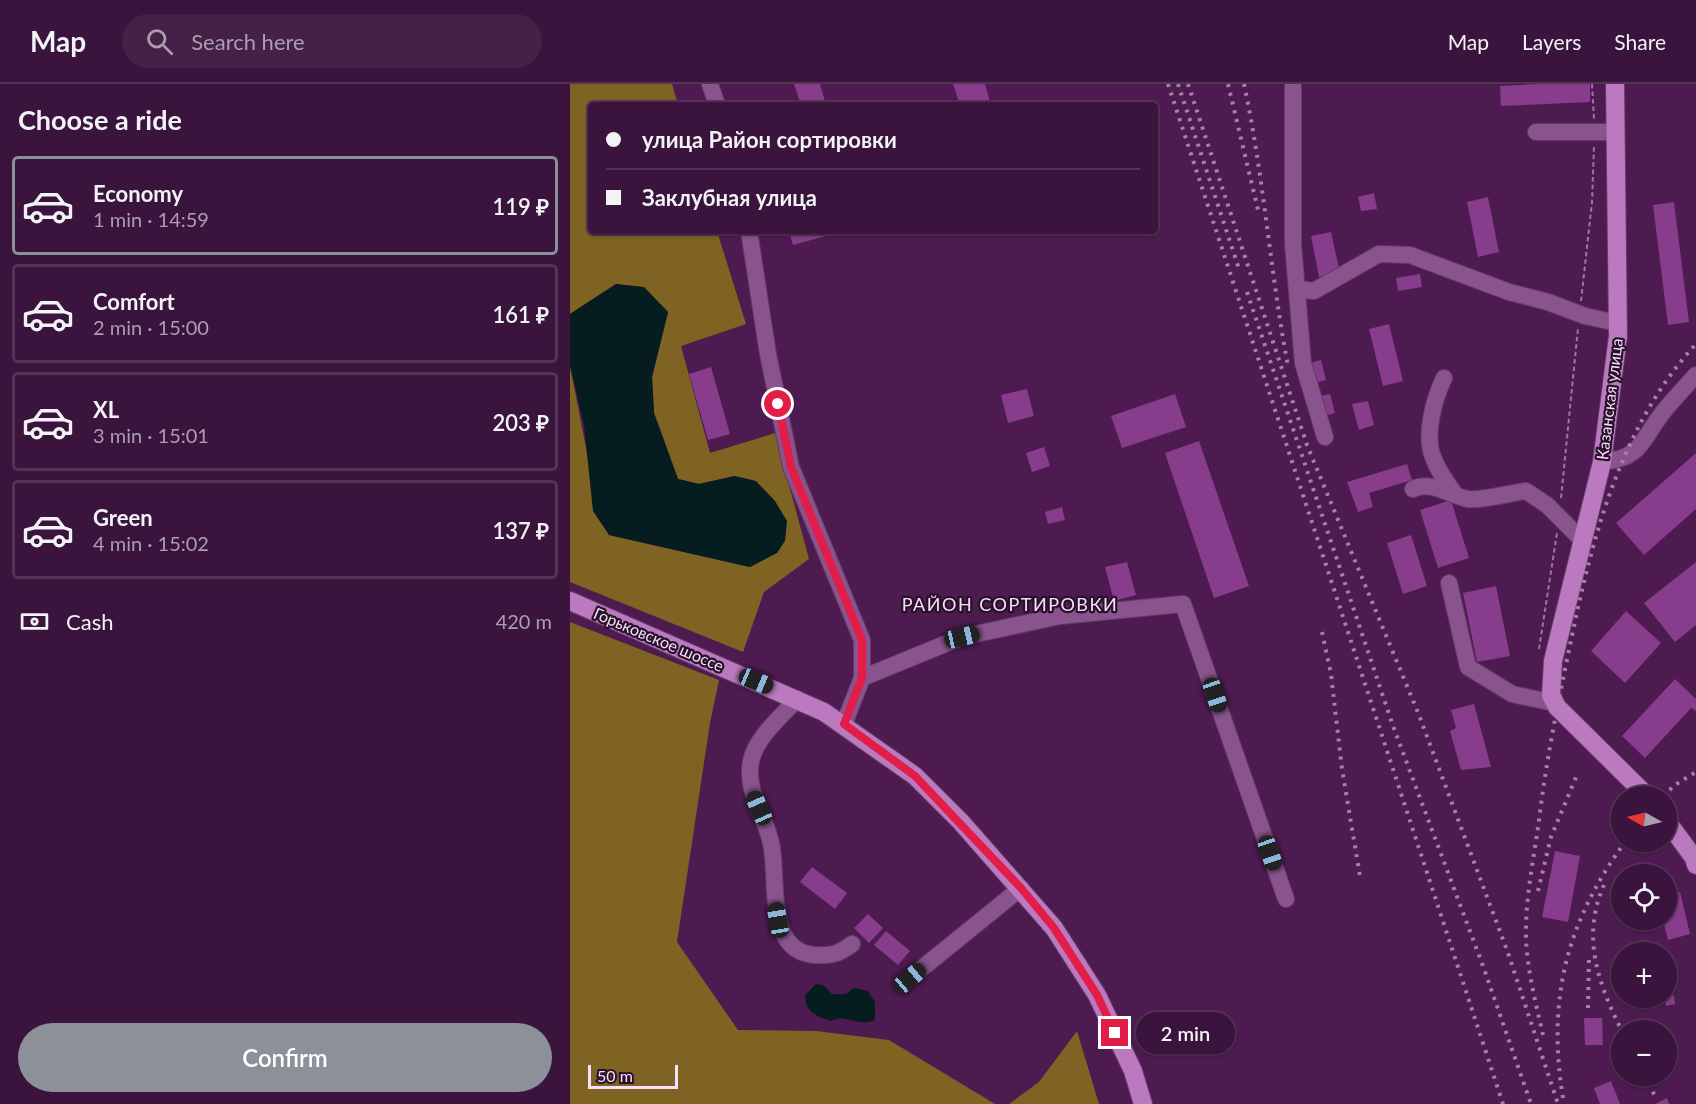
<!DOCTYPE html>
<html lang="en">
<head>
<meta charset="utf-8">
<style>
	:root { --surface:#3a143c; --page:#452147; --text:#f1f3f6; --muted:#ab9eaf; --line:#543356; --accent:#8c9099 }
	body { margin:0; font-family:Lato,sans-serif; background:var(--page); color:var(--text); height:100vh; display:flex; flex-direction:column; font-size:22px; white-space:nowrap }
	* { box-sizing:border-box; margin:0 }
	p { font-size:20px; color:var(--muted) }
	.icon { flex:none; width:33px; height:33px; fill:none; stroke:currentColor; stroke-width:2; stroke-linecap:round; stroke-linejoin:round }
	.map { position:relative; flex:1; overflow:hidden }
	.panel { display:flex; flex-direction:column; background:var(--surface); width:570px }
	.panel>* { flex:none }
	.hud { position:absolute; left:18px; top:18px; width:570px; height:132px; border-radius:6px; box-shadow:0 2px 4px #0004,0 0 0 2px var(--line); display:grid; align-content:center; height:132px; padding:0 18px; background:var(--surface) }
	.needle { width:39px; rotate:278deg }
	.tools { position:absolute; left:1041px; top:702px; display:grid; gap:12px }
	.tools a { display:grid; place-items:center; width:66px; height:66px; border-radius:50%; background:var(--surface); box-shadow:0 2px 4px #0004,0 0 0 2px var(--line); font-size:30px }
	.scale { position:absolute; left:18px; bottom:15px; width:90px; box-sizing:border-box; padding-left:6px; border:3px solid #fbddfc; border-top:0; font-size:16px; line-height:21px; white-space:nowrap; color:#fbddfc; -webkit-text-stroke:4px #271229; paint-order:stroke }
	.end { position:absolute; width:27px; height:27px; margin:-14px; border:8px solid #e11d48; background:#fff; box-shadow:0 0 0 3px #fff }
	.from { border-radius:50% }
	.bubble { position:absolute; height:42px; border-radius:21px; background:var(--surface); box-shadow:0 2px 4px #0004,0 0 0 2px var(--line); font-size:20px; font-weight:600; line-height:42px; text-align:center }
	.car { position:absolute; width:18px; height:36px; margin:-18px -9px; border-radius:8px; box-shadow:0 0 4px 2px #0007; background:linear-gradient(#222 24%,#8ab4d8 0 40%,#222 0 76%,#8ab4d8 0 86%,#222 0) }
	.hud b { display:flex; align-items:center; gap:21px; height:57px; font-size:22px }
	.hud b+b { border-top:2px solid var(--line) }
	.hud i { width:15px; height:15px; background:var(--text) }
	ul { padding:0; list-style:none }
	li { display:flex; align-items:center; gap:18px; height:99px; margin:0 12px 9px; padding:0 6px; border:3px solid var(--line); border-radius:6px }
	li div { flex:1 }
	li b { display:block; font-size:22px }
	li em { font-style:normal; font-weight:600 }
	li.active { border-color:var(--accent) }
	li>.icon { width:54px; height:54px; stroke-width:1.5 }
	h2 { padding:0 18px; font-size:27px; line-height:72px }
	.pay { display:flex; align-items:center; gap:15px; height:66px; padding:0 18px; font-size:22px }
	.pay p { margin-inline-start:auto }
	.button { display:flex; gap:12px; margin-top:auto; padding:12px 18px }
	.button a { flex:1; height:69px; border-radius:36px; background:var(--accent); color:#fff; font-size:24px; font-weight:600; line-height:69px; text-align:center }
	header { display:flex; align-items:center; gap:36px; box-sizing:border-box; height:84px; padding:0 30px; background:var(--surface); border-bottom:2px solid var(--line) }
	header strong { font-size:28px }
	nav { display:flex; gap:33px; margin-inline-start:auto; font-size:21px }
	.search { width:420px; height:54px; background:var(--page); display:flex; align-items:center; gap:15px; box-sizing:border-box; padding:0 21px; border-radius:33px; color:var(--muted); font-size:22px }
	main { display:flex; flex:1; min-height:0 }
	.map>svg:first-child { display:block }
	.forest { fill:#7e6323 }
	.water { fill:#061d1f }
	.building { fill:#873c8c }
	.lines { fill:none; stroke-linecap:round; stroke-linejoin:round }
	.minor-casing { stroke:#663969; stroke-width:18 }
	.major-casing { stroke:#663969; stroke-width:20 }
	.path { stroke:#9e76a0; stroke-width:2; stroke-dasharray:4.5 3; stroke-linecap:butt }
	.minor { stroke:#89548d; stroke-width:16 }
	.major { stroke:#bb7ac0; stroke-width:18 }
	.rail { stroke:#a780a9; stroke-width:4; stroke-dasharray:3 6; stroke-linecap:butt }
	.route { stroke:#e11d48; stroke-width:8 }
	.labels { text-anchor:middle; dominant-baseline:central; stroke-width:4.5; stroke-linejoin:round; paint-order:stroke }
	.street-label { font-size:16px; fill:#fbddfc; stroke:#271229 }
	.neighbourhood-label { font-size:18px; letter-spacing:1.5px; fill:#fbddfc; stroke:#271229 }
</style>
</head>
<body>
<header>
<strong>Map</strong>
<div class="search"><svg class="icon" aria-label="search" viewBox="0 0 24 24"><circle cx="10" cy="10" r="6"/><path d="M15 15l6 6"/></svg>Search here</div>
<nav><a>Map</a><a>Layers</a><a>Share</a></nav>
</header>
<main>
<section class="panel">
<h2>Choose a ride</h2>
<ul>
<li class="active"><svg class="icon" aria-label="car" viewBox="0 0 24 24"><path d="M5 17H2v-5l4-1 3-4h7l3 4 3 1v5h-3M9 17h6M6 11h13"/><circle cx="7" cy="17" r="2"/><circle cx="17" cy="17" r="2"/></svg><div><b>Economy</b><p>1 min · 14:59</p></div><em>119 ₽</em></li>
<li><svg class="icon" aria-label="car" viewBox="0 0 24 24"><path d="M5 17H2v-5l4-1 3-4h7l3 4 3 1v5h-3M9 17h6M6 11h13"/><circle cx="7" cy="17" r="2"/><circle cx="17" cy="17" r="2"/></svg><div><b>Comfort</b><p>2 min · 15:00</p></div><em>161 ₽</em></li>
<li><svg class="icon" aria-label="car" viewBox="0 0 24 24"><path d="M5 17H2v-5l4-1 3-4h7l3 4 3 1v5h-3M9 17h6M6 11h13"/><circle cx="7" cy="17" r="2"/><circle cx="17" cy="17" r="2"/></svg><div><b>XL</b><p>3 min · 15:01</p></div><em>203 ₽</em></li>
<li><svg class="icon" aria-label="car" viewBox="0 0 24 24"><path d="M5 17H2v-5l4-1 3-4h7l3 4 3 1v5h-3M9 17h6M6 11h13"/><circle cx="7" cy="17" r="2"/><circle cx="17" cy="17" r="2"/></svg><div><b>Green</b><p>4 min · 15:02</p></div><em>137 ₽</em></li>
</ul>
<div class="pay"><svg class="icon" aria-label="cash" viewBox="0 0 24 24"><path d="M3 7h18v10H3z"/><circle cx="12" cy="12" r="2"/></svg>Cash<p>420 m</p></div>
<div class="button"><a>Confirm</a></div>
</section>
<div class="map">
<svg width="1126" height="1020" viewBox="0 0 1126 1020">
	<rect width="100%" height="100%" fill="#4d1b50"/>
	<path class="forest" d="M 0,0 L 102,0 L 108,21 L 21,21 L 21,147 L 147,147 L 176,240 L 111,262 L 140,369 L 205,349 L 239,475 L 194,508 L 173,568 L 0,498 L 0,282 L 19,379 L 39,451 L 180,483 L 164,392 L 129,400 L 108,395 L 84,329 L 82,293 L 98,228 L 74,204 L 46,200 L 0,230 Z
		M 0,538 L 149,596 L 140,639 L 107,858 L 168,946 L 246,947 L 319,956 L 425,1020 L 0,1020 Z
		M 507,947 L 529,1020 L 439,1020 L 469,998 Z"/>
	<path class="water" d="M 46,200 L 74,203 L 98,228 L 82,293 L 84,329 L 108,395 L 129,400 L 165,392 L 186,397 L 205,417 L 217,437 L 215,457 L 207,469 L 180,483 L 39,451 L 23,427 L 14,341 L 0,282 L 0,230 Z
		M 246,900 L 253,901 L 262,910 L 276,910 L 284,904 L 298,907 L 305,918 L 305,936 C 288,944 273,928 262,937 C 247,933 235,928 235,911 Z"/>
	<path class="building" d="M 224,0 L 250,0 L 256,21 L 231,21 Z
		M 383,0 L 415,0 L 421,21 L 390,21 Z
		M 969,0 L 1020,0 L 1020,18 L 931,22 L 930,2 Z
		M 804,109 L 807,125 L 791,127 L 788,113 Z
		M 918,113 L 929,168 L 908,173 L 897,118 Z
		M 1104,118 L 1119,238 L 1098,241 L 1083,121 Z
		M 219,147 L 262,147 L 263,150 L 223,161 Z
		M 269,147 L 284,147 L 270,152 Z
		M 761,148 L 770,189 L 749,193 L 741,152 Z
		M 850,190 L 852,203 L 828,207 L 826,194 Z
		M 819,240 L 833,297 L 813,302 L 799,245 Z
		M 751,276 L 756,296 L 742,300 L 736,280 Z
		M 141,283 L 160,350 L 138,356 L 119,290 Z
		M 457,305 L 464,332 L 438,339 L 431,311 Z
		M 605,310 L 616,343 L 552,364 L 541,332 Z
		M 760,310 L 765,329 L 751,333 L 746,313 Z
		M 798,317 L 804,341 L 789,346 L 782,320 Z
		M 629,357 L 679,502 L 644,514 L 595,369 Z
		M 474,363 L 480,382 L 462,388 L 456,369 Z
		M 1126,369 L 1126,425 L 1074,471 L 1046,439 Z
		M 837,380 L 842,396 L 799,409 L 803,423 L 788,428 L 777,398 Z
		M 881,416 L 899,474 L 868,484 L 850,426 Z
		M 492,423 L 495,436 L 478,440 L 475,428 Z
		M 841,451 L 857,502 L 833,510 L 817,459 Z
		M 557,478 L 566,511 L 544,517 L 535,483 Z
		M 1126,478 L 1126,541 L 1105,558 L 1074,519 Z
		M 926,502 L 940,572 L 907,578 L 893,509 Z
		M 1056,527 L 1091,559 L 1055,599 L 1021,567 Z
		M 1105,595 L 1126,615 L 1126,627 L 1121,624 L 1075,674 L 1052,652 Z
		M 904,620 L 921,683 L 891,686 L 880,647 L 886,644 L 881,626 Z
		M 985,767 L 1010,772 L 998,838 L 972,833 Z
		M 242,783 L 277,809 L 265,825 L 230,798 Z
		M 1110,808 L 1120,850 L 1098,856 L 1093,836 L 1096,836 L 1096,811 Z
		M 298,830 L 313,844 L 299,859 L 284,844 Z
		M 316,847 L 340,867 L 328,881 L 304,861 Z
		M 1104,911 L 1105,920 L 1096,922 L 1095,914 Z
		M 1014,934 L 1032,934 L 1033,961 L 1015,961 Z
		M 1041,997 L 1050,1020 L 1030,1020 L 1024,1004 Z
		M 1097,1014 L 1099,1020 L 1085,1020 Z"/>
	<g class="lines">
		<g class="minor-casing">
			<path id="minor" d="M 140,0 L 147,21
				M 723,0 L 723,160 L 733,279 L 755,353
				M 966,48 L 1045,48
				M 179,147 L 198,270 L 221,383 L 292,556 L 292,594 L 274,640
				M 727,205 L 744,207 L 809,170 L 840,171 L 939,208 L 978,218 L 1015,232 L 1047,239
				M 874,294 C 864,315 854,351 863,373 C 868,387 876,398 885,410
				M 1032,378 C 1074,374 1071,355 1094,327 C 1104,315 1115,303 1126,291
				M 843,405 C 862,396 880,412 898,415 C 912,417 940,409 956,407 L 977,421 L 1013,457
				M 879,499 L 898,583 L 942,610 L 984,619
				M 292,594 L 392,553 L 490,532 L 613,520 L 716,815
				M 227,615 C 212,632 186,653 181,677 C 175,707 195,731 201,759 C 209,793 194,868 245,871 C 261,872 269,870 282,860
				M 340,894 L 451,804"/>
		</g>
		<g class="major-casing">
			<path id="major" d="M 1045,0 L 1048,252 L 1032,378 L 983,577 L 981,611 L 987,623 L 1077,712
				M 0,517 L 254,628 L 345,692 L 391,738 L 484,844 L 527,911 L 563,987 L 573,1020
				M 1096,736 L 1124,774 L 1126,781"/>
		</g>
		<path class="path" d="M 1022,0 L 1024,35
			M 1011,217 L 1022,118 L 1024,61
			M 991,414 L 1008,244
			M 969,565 L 987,449"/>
		<use href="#minor" class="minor"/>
		<use href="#major" class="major"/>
		<path class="rail" d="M 598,0 L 933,1020
			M 608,0 L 670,188
			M 618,0 L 737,361 L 849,631 L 938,869 L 988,1020
			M 658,0 L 688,126
			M 674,0 C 694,93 700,188 718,282
			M 677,208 L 823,642 L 913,882 L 961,1020
			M 752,548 L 761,590 L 772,685 L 790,792
			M 1093,712 L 1105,701 L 1126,688
			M 1034,801 C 1011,852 1028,900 1052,947
			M 968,807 L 981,753 L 1007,691
			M 1018,924 L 1019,870
			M 973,951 C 966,920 957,886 956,853 C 955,815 964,774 969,736 C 976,679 987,623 999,566 C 1021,459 1049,343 1126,260
			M 1074,992 L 1085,1012
			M 993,1014 C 977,915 996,839 1055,758"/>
	</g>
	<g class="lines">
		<path class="route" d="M 208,320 L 221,383 L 292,556 L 292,594 L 274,640 L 345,692 L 451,804 L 484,844 L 527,911 L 545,949"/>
	</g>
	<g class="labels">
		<g class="street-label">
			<text transform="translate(1039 315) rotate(-83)">Казанская улица</text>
			<text transform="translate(89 555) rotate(23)">Горьковское шоссе</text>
		</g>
		<g class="neighbourhood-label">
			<text x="440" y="520">РАЙОН СОРТИРОВКИ</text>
		</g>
	</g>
</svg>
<div class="tools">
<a><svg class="needle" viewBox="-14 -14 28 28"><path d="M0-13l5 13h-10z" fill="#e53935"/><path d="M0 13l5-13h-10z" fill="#ab9eaf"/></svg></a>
<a><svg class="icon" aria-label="locate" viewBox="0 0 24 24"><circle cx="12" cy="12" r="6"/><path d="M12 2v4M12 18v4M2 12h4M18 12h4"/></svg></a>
<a>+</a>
<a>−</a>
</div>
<div class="scale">50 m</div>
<i class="end from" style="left:208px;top:320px"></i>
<i class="end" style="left:545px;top:949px"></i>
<div class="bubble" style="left:566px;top:928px;width:99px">2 min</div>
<i class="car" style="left:392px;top:553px;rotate:77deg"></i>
<i class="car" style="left:186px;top:597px;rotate:113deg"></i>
<i class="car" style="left:645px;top:611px;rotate:161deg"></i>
<i class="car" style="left:189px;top:724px;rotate:336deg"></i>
<i class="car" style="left:700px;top:769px;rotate:161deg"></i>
<i class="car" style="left:208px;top:836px;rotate:350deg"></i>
<i class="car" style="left:340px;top:894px;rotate:50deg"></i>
<div class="hud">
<b><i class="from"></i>улица Район сортировки</b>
<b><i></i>Заклубная улица</b>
</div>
</div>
</main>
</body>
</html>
